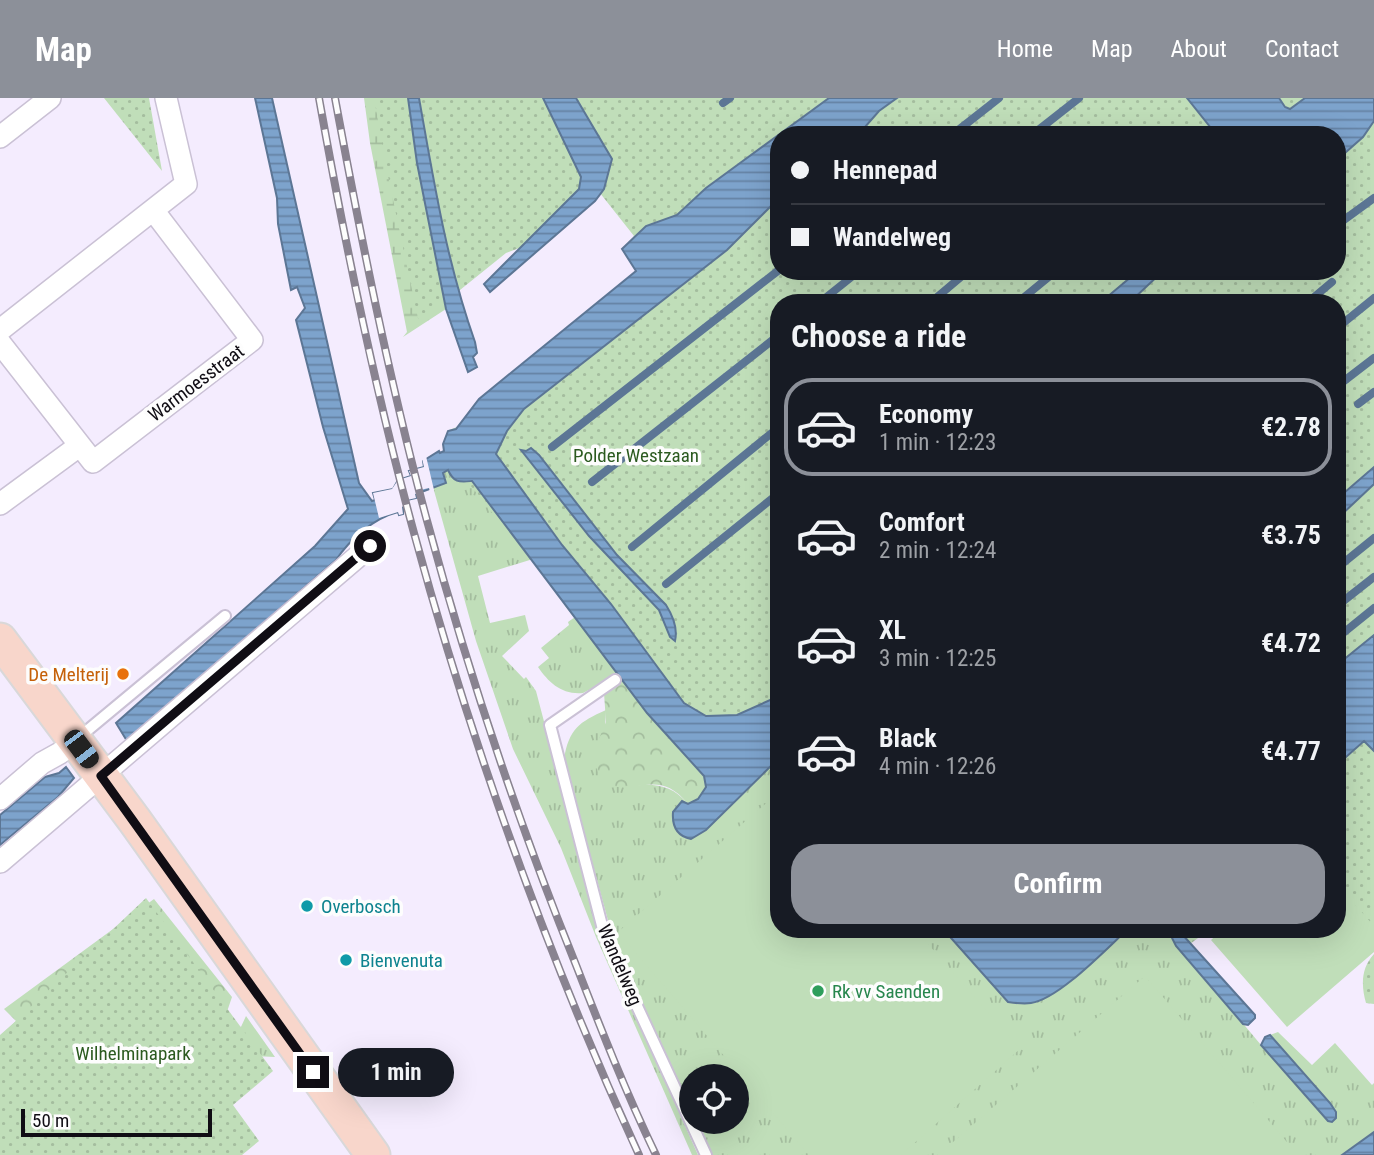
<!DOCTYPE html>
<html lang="en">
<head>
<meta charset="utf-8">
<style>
	:root { --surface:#171b24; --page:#242831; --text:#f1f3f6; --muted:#9ea1a6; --line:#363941; --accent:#8c9099 }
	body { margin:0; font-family:"Roboto Condensed",sans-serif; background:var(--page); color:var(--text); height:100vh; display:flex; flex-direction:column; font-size:26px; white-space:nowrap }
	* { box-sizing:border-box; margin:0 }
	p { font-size:23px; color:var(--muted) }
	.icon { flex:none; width:38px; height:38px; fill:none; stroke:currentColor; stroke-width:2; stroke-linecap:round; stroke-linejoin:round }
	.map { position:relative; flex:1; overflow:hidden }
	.panel { position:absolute; left:770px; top:196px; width:576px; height:644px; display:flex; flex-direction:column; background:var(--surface); border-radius:28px; box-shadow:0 7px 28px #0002 }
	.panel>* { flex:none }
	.hud { position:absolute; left:770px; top:28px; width:576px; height:154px; border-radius:28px; box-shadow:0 7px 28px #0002; display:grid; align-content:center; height:154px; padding:0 21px; background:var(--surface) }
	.buttons { position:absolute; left:679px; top:966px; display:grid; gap:14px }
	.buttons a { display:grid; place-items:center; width:70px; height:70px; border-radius:50%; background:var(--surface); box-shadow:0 7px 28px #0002; font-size:35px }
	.scale { position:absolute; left:21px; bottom:18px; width:191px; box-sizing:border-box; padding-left:7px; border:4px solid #100d14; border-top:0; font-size:19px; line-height:24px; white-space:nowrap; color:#100d14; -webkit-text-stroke:5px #fdfdfd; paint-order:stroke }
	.end { position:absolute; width:32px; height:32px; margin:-16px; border:9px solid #100d14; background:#fff; box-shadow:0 0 0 4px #fff }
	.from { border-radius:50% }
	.bubble { position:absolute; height:49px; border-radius:24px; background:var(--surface); box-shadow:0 7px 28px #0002; font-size:23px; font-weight:700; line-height:49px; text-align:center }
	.car { position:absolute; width:21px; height:42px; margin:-21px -10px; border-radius:9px; box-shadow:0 0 5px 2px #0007; background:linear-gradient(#222 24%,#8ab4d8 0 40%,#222 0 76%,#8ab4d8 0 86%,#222 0) }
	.hud b { display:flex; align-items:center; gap:24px; height:66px; font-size:26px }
	.hud b+b { border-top:2px solid var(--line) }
	.hud i { width:18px; height:18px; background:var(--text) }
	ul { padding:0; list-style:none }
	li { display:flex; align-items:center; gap:21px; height:98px; margin:0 14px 10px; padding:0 7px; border:4px solid transparent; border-radius:28px }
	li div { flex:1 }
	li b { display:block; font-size:26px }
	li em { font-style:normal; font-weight:700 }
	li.on { border-color:var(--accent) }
	li>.icon { width:63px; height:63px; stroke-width:1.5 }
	h2 { padding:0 21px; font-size:32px; line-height:84px }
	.action { display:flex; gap:14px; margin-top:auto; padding:14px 21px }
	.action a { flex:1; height:80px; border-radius:28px; background:var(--accent); color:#fff; font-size:28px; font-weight:700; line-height:80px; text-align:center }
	header { display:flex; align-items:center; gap:42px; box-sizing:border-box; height:98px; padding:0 35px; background:var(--accent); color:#fff }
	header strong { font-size:33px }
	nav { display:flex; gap:38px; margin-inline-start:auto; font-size:24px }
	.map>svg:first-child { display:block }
	.grass { fill:url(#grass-tufts) }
	.forest { fill:url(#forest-crowns) }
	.wetland { fill:url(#wetland-marsh) }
	.park { fill:url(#park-dots); fill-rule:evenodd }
	.pitch { fill:#c0deb9 }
	.water { fill:url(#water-rules); stroke:#5c7695; stroke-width:2 }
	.pier { fill:#f4ecfe }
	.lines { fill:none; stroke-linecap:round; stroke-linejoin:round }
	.stream { stroke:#5c7695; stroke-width:8 }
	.service-casing { stroke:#cac1d5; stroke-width:14 }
	.minor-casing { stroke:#cac1d5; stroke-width:24 }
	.primary-casing { stroke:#d9d8d9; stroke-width:37 }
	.service { stroke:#fff; stroke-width:10 }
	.minor { stroke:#fff; stroke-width:21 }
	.primary { stroke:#f8d6cb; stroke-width:33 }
	.rail-casing { stroke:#898390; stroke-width:8 }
	.rail { stroke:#fdfdfd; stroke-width:5; stroke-dasharray:16; stroke-linecap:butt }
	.route { stroke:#100d14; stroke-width:9 }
	.food-dot { fill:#e8710a; stroke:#fdfdfd; stroke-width:2.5 }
	.culture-dot { fill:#0f9aa8; stroke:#fdfdfd; stroke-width:2.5 }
	.leisure-dot { fill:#2e9e5b; stroke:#fdfdfd; stroke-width:2.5 }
	.labels { text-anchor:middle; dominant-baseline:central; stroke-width:7; stroke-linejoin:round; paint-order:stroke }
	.street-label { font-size:19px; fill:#100d14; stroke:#fdfdfd }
	.park-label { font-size:19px; fill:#2b5a1f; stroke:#fdfdfd }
	.food-label { font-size:19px; fill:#c56008; stroke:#fdfdfd; text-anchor:end }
	.culture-label { font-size:19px; fill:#0d838f; stroke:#fdfdfd; text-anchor:start }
	.leisure-label { font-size:19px; fill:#27864d; stroke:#fdfdfd; text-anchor:start }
</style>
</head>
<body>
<header>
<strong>Map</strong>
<nav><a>Home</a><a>Map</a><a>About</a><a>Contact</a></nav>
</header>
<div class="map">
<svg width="1374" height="1057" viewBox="0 0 1374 1057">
	<defs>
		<pattern id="grass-tufts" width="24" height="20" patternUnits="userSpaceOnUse" patternTransform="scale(1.75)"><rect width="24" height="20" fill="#c0deb9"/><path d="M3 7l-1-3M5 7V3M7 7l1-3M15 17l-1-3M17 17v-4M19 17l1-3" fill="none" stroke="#a4bd9e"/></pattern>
		<pattern id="forest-crowns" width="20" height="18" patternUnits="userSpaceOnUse" patternTransform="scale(1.75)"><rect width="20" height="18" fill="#c0deb9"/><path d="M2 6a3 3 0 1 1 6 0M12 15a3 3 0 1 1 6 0" fill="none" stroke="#a4bd9e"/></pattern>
		<pattern id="wetland-marsh" width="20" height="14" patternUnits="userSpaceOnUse" patternTransform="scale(1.75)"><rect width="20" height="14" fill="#c0deb9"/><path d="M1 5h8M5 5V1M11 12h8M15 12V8" fill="none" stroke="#a4bd9e"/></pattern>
		<pattern id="park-dots" width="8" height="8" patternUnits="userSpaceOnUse" patternTransform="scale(1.75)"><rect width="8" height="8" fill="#c0deb9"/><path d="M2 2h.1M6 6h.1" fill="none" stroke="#a4bd9e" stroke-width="1.8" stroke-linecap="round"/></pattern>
		<pattern id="water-rules" width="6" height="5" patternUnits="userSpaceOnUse" patternTransform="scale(1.75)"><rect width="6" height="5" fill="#7da3cc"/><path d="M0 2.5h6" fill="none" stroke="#6583a4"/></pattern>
	</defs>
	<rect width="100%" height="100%" fill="#f4ecfe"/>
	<path class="grass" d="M 448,372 C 453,385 459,384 472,383 L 533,461 L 478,478 L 490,525 L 525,517 L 529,533 L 502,558 L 524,581 L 526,579 L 536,593 L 599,833 L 698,1057 L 692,1057 L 596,839 L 561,750 L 513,651 L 476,543 L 433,389 L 445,385 L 443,374 Z
		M 575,519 L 618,577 L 583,595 C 562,597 549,585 538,569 L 549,560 L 541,550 L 569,527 L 568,524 Z
		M 606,612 L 605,632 L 599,641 L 623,689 C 649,685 670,684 688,706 L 674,729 L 685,740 L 690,741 L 706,732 L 779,660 L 779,831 L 943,831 L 1008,904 L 1049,898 L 1076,878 L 1128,831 L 1164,831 L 1261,947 L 1328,1023 L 1330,1005 L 1270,937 L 1278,934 L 1312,967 L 1335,945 L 1372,987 L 1374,985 L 1374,1034 L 1342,1057 L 708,1057 L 693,1024 L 737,1024 L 737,978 L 691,978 L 691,1020 L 609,826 L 564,661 C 569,631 579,624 606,612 Z
		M 246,918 L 275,959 L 228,957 Z"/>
	<path class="forest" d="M 621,581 L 650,618 L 704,678 L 706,689 L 698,701 L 688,706 C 658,668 634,700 602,685 L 595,666 L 599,641 L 606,624 L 604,595 Z
		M 154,801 L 232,899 L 218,940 L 0,969 L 0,937 L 16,923 L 4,911 Z"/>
	<path class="wetland" d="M 364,0 L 408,0 L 446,211 L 403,239 L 407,234 L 370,45 Z"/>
	<path class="park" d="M 104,0 L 149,0 L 162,73 Z
		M 374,0 L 1374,0 L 1374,831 L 1337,787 L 1337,205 L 779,205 L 779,660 L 752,684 L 605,560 L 566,509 L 527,448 L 501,426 L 467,383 L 454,379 L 449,332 L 457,329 L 479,301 L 636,173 L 622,151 L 634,138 L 592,85 L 522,149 L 506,155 L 419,225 L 388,78 ZM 779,37 L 1337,37 L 1337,173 L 779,173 Z
		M 146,800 L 273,973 L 233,1007 L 259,1043 L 242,1057 L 0,1057 L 0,938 Z
		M 1178,831 L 1210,831 L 1190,846 Z
		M 1374,856 L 1374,906 L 1366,905 C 1361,887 1361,870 1374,856 Z"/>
	<path class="pitch" d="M 779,694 L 779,831 L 915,831 L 1020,951 L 901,1057 L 809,1057 L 618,834 Z
		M 1337,786 L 1374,828 L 1374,854 L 1287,929 L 1211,842 L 1223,831 L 1337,831 Z
		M 1145,878 L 1298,1057 L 938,1057 Z"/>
	<path class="water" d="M 255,0 L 272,0 L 359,385 L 372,403 L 375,402 L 373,395 L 393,391 L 398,382 L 411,378 L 409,373 L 424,369 L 423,363 L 439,353 L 440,355 L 444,353 L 443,346 L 448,333 L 456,331 L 479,301 L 507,278 L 636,173 L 622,151 L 646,128 L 677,117 L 706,90 L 829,0 L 897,0 L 879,13 L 858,37 L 779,37 L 779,100 L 727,152 L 524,311 L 507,333 L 496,356 L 562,447 L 611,506 L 684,605 L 706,618 L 737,617 L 779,598 L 779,660 L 706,732 L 691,741 C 676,738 672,727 673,714 L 682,703 L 688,706 L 698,701 L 706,689 L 704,678 L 647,615 L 472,383 C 459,384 454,385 448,372 L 443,375 L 446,385 L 416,396 L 416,400 L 407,402 L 407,405 L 403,407 L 403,416 L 399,417 L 398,414 C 374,420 350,441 336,462 L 127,643 L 116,625 L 315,448 L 348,411 L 323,329 L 296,222 L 305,210 L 297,189 L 291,192 L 278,126 L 277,100 Z
		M 408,0 L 419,0 C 434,84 446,162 475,244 L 477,255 L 473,259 L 477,269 L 468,274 L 446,211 L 417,65 Z
		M 543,0 L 576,0 L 612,61 L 604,91 L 595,103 L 490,194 L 484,186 L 579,91 L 581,79 Z
		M 1187,0 L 1279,0 L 1285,9 L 1290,11 L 1305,0 L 1374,0 L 1374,23 L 1363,39 L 1337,62 L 1337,37 L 1221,37 L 1211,30 Z
		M 1138,173 L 1163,173 L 1129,205 L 1100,205 Z
		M 531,350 L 539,357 L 617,457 L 666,507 C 673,518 678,530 675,543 L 670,539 L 659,512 L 589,438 L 521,352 L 526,353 Z
		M 1374,369 L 1374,386 L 1337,421 L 1337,401 Z
		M 1374,537 L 1374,653 L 1364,643 L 1337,667 L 1337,567 Z
		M 66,669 L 74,680 L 58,699 L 0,747 L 0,717 L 45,679 L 59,675 Z
		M 943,831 L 1128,831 C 1106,851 1059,901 1031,905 C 1024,906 1015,905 1008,904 Z
		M 1181,835 L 1255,917 L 1255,920 L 1248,927 L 1243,926 L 1176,848 L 1172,840 Z
		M 1270,937 L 1330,1005 L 1336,1014 L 1336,1020 L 1332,1024 L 1328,1023 L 1261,947 L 1265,939 Z
		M 1374,1034 L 1374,1057 L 1342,1057 Z"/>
	<path class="pier" d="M 426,358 L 434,392 L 430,394 L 429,390 L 420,392 L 420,395 L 415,396 L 416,400 L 407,402 L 407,405 L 402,409 L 403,416 L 399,417 L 398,414 L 379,420 L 373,395 L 392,391 L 398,382 L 411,378 L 409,373 L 424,369 L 422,360 Z"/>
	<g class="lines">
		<path class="stream" d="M 723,5 L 730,0
			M 952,37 L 999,0
			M 1032,37 L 1079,0
			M 1337,127 L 1374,100
			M 819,205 L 859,173
			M 930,205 L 968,173
			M 1017,205 L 1056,173
			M 1307,205 L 1332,184
			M 1337,230 L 1374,200
			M 1344,283 L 1374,260
			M 1358,306 L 1374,294
			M 552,349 L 779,172
			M 592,384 L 779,237
			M 632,449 L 779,329
			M 1337,470 L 1374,440
			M 666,486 L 779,395
			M 1337,508 L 1374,479
			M 1337,540 L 1374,510"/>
		<g class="service-casing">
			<path id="service" d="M 615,582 L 550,627 L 605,839 L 706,1057
				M 77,641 L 225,518"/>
		</g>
		<g class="minor-casing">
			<path id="minor" d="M 0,39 L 50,0
				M 0,232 L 186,86 L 166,0
				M 0,245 L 93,364 L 252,242 L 153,112
				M 0,406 L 79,348
				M 0,701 L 42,665 L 60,655 L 75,643
				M 0,764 L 370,448"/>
		</g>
		<g class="primary-casing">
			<path id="primary" d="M 0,542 L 135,723 L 373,1057"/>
		</g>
		<use href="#service" class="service"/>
		<use href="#minor" class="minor"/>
		<use href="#primary" class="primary"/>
		<g class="rail-casing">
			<path id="rail" d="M 319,0 C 345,146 375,292 414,435 C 472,648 547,857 639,1057
				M 335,0 C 361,140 389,281 426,419 C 467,571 517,721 576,867 C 601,931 626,995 656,1057"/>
		</g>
		<use href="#rail" class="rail"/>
	</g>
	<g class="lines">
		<path class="route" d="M 313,974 L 101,678 L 370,448"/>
	</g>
	<circle class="food-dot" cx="123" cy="576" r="7"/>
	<g class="culture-dot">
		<circle cx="307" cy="808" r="7"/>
		<circle cx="346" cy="862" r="7"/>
	</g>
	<circle class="leisure-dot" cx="818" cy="893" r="7"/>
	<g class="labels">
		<g class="street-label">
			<text transform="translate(196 285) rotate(-37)">Warmoesstraat</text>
			<text transform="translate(620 867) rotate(67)">Wandelweg</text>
		</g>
		<g class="park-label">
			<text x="636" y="357">Polder Westzaan</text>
			<text x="133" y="955">Wilhelminapark</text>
		</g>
		<g class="food-label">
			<text x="109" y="576">De Melterij</text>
		</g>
		<g class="culture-label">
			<text x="321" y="808">Overbosch</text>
			<text x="360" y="862">Bienvenuta</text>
		</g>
		<g class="leisure-label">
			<text x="832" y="893">Rk vv Saenden</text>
		</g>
	</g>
</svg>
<div class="buttons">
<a><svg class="icon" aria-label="locate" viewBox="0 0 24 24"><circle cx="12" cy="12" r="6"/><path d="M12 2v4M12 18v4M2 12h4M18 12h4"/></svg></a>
</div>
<div class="scale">50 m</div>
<i class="end from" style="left:370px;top:448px"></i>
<i class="end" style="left:313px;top:974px"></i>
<div class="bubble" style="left:338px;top:950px;width:116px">1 min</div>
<i class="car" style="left:81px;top:651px;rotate:143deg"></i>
<div class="hud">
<b><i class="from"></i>Hennepad</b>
<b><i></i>Wandelweg</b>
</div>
<section class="panel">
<h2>Choose a ride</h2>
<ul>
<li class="on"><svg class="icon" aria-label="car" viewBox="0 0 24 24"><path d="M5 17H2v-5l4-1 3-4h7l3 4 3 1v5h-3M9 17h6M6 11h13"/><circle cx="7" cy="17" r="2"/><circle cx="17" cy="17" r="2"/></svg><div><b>Economy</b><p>1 min · 12:23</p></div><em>€2.78</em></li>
<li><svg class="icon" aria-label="car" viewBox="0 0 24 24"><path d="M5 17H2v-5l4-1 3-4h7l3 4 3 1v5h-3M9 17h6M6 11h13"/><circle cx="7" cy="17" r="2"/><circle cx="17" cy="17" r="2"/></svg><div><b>Comfort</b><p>2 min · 12:24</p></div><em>€3.75</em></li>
<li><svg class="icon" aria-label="car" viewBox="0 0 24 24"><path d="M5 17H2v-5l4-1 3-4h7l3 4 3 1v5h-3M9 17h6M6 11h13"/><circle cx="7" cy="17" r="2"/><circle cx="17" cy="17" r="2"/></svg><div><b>XL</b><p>3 min · 12:25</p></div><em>€4.72</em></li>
<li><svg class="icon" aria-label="car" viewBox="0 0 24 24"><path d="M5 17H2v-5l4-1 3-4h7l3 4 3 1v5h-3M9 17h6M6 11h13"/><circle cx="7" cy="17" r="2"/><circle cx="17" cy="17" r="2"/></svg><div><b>Black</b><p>4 min · 12:26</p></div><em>€4.77</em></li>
</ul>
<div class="action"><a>Confirm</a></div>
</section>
</div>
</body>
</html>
